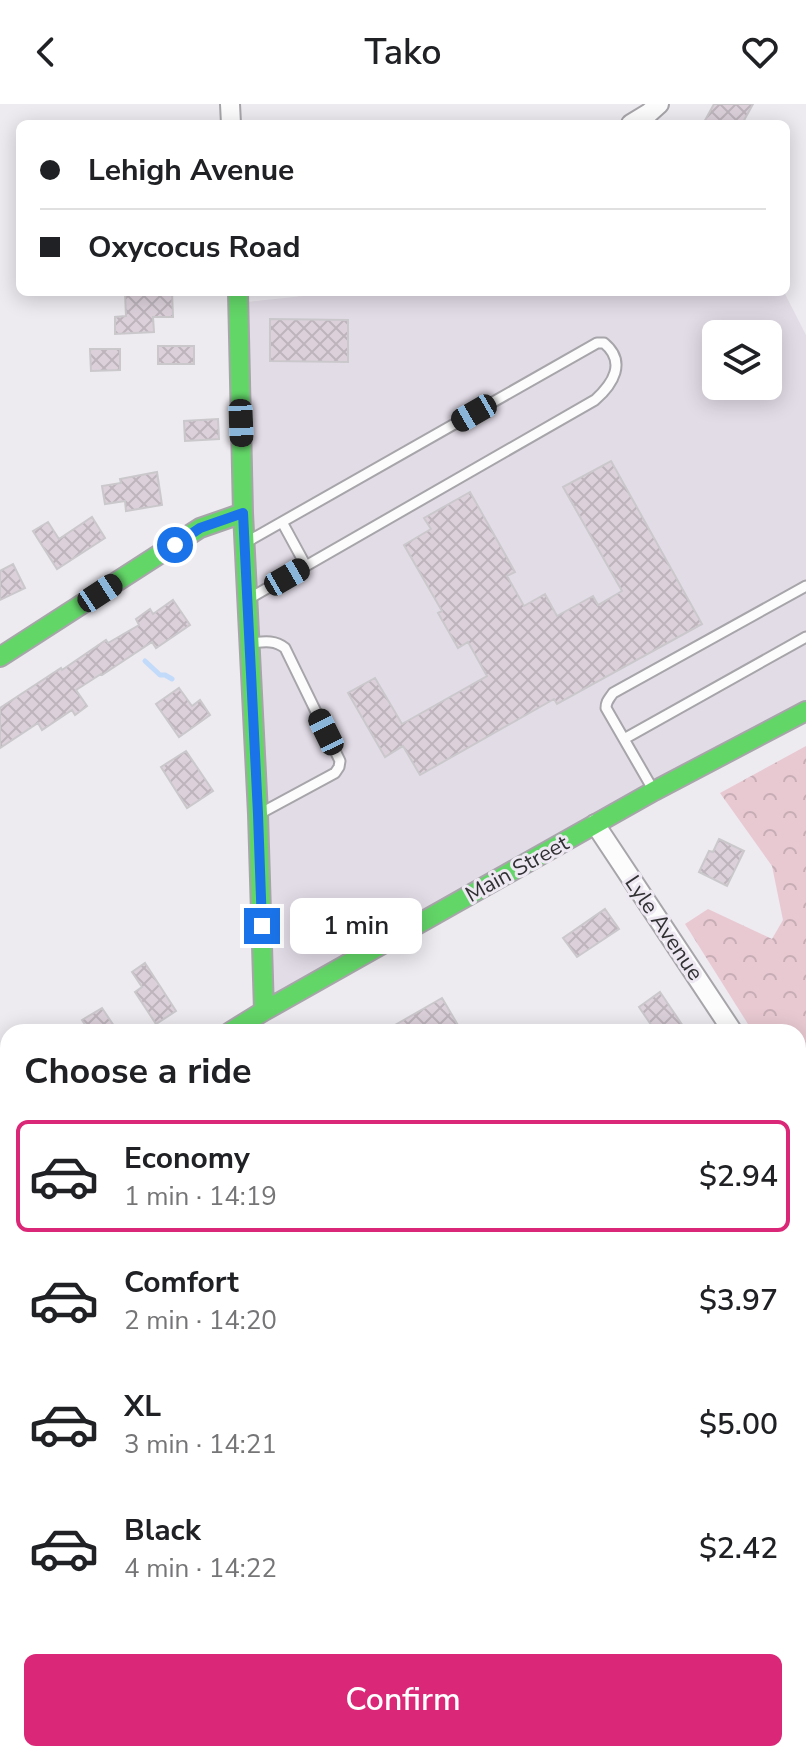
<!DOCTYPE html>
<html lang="en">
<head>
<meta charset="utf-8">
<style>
	:root { --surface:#fff; --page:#f6f6f6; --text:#202124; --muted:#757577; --line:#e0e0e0; --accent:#db2777 }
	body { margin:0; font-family:"Nunito Sans",sans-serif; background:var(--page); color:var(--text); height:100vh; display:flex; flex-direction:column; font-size:30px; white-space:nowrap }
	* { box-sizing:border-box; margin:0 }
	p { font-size:26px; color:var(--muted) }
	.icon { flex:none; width:44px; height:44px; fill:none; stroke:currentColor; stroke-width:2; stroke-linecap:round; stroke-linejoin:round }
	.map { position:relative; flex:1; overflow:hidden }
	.details { position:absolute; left:0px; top:920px; width:806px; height:738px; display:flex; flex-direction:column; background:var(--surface); border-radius:24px 24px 0 0; box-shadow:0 4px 20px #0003 }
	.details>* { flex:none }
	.guide { position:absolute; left:16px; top:16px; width:774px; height:176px; border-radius:12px; box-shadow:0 4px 20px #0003; display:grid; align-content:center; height:176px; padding:0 24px; background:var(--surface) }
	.controls { position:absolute; left:702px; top:216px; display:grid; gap:16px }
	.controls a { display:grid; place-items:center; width:80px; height:80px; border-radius:12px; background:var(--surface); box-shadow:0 4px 20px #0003; font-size:40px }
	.end { position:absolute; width:36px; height:36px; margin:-18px; border:10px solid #1a73e8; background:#fff; box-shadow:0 0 0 4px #fff }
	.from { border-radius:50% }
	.bubble { position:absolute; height:56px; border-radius:12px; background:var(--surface); box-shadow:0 4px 20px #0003; font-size:26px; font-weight:600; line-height:56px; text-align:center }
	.car { position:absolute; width:24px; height:48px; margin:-24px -12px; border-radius:10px; box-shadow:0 0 6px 2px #0007; background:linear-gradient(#222 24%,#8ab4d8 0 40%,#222 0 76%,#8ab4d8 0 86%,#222 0) }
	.guide b { display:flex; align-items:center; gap:28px; height:76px; font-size:30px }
	.guide b+b { border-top:2px solid var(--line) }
	.guide i { width:20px; height:20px; background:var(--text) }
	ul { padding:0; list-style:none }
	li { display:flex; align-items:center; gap:24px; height:112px; margin:0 16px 12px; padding:0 8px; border:4px solid transparent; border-radius:12px }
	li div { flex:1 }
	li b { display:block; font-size:30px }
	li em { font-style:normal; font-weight:600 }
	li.current { border-color:var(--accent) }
	li>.icon { width:72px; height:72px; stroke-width:1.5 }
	h2 { padding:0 24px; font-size:36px; line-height:96px }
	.cta { display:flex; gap:16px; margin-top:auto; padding:16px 24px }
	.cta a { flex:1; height:92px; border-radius:12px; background:var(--accent); color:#fff; font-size:32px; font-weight:600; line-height:92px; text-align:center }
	header { display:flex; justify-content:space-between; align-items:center; height:104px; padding:0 24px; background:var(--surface); font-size:36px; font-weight:600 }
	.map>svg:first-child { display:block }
	.built { fill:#e2dce7; fill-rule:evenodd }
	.forest { fill:url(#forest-crowns) }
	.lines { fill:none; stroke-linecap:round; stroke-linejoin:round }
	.stream { stroke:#c2dbfa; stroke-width:5 }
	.building { fill:url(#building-cross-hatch); stroke:#cbc8cc; stroke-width:2 }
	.lane-casing { stroke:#a7a5a9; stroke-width:13 }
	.street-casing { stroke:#a7a5a9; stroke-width:22 }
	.fast-casing { stroke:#a7a5a9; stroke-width:22 }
	.lane { stroke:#fcfcfd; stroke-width:9 }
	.street { stroke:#fcfcfd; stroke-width:18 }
	.fast { stroke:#63d668; stroke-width:18 }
	.route { stroke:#1a73e8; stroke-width:10 }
	.labels { text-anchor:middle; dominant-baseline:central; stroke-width:6; stroke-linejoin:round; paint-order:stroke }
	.street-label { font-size:22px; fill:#313033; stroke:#ede8f2 }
</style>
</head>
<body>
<header><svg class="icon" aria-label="back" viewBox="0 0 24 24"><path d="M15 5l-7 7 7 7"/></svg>Tako<svg class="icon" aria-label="heart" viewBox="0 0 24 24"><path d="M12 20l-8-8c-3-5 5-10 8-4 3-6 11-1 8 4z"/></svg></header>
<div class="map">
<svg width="806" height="1657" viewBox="0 0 806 1657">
	<defs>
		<pattern id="forest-crowns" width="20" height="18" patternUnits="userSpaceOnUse" patternTransform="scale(2)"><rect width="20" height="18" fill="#e8c9d2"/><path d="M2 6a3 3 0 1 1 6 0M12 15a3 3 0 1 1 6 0" fill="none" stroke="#c7adb5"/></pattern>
		<pattern id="building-cross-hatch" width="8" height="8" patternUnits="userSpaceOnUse" patternTransform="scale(2)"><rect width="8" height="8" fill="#dcd1db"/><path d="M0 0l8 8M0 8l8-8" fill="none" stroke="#bdb4bc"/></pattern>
	</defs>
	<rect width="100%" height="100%" fill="#edeaf0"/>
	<path class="built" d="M 340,188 L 784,188 L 806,231 L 806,607 L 264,907 L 238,199 ZM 716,230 L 768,230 L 768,282 L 716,282 Z"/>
	<path class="forest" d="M 806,642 L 806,966 L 798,971 L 798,928 L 753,928 L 685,820 L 708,805 L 772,835 L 783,816 L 772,762 L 720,689 Z"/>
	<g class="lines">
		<path class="stream" d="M 145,557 L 160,571 L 165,571 L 172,575"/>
	</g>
	<path class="building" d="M 714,0 L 753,0 L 742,20 L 703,20 Z
		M 125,188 L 172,188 L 173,213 L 153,213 L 154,228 L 115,230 L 115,213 L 126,212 Z
		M 270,215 L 348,216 L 348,258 L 270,257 Z
		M 158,242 L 194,242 L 194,260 L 158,260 Z
		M 90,245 L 120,245 L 120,266 L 91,267 Z
		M 218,315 L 219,335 L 185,337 L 184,317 Z
		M 611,357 L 702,520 L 557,600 L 554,595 L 420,671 L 403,642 L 385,653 L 348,589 L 375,574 L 402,620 L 487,572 L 468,538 L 458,544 L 438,509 L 442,507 L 404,441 L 431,425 L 424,414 L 470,388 L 515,468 L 507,472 L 524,502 L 545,490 L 557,512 L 593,492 L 598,501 L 622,487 L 563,383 Z
		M 157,368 L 162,401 L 126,407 L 125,397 L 105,400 L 102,382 L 121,379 L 120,375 Z
		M 92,413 L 105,434 L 57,465 L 33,427 L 48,418 L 59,435 Z
		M 13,460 L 25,484 L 0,496 L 0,467 Z
		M 173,496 L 190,521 L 156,544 L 152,538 L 102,571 L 101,570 L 76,586 L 87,602 L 75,611 L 72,606 L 42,626 L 38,619 L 0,644 L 0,604 L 61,564 L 62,566 L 106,536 L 108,539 L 139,521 L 136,515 L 150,505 L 153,510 Z
		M 179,584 L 192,602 L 200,596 L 210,611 L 179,633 L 156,600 Z
		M 186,647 L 213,687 L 187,704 L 161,663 Z
		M 719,735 L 744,747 L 727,782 L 699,768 L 709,747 L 713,748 Z
		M 605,805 L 619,825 L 577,853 L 563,834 Z
		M 145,859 L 176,907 L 156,920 L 135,888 L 142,883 L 132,868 Z
		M 660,888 L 687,928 L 656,928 L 639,903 Z
		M 442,894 L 462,928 L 383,928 Z
		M 102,904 L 118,928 L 90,928 L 82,916 Z"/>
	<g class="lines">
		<g class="lane-casing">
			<path id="lane" d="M 282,418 L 306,462
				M 245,439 L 597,239 L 604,239 C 627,258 613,280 595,296 L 250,494
				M 250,539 C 262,538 274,535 285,544 L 340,657 L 339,663 L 335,669 L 261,709
				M 624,635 L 806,533
				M 651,682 L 606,604 C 606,597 609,595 613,589 L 806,482"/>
		</g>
		<g class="street-casing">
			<path id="street" d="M 230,0 L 231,20
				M 631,20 L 649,9 L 659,0
				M 595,720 L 733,928
				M 798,1026 L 806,1038
				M 798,1248 L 806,1243
				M 0,1432 L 8,1426
				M 798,1558 L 806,1556
				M 613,1650 L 617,1657
				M 188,1657 L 199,1650
				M 640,1657 L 650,1650"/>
		</g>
		<g class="fast-casing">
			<path id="fast" d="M 238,188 L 243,409 L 258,710 L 264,907
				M 0,553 L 200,424 L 243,409
				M 230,928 L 264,907 L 654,687 L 806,607
				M 0,1064 L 8,1059"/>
		</g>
		<use href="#lane" class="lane"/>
		<use href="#street" class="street"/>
		<use href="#fast" class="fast"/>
	</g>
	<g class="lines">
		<path class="route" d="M 175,441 L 200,424 L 243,409 L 258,710 L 262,822"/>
	</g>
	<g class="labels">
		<g class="street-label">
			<text transform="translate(517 765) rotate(-29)">Main Street</text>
			<text transform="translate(664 824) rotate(56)">Lyle Avenue</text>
		</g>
	</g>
</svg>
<div class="controls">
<a><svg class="icon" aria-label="layers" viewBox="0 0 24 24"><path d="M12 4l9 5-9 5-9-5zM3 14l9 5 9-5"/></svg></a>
</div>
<i class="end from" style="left:175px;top:441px"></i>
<i class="end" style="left:262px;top:822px"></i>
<div class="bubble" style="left:290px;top:794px;width:132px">1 min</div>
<i class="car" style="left:474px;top:309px;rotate:240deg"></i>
<i class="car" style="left:241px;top:319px;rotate:178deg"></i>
<i class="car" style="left:287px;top:473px;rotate:60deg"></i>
<i class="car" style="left:100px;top:489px;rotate:57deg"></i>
<i class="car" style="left:326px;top:628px;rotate:334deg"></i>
<div class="guide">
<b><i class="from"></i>Lehigh Avenue</b>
<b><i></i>Oxycocus Road</b>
</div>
<section class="details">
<h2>Choose a ride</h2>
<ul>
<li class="current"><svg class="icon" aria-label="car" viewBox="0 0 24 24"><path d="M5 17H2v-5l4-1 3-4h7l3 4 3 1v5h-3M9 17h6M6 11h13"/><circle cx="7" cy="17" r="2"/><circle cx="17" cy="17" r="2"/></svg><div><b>Economy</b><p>1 min · 14:19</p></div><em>$2.94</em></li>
<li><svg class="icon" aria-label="car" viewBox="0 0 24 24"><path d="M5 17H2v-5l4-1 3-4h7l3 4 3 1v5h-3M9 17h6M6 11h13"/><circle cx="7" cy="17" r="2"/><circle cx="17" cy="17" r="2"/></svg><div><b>Comfort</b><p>2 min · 14:20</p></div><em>$3.97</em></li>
<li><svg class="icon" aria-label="car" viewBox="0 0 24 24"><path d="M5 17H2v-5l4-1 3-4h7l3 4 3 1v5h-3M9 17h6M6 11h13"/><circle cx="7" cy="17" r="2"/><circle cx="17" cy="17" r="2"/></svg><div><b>XL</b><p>3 min · 14:21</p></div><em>$5.00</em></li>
<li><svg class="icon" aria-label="car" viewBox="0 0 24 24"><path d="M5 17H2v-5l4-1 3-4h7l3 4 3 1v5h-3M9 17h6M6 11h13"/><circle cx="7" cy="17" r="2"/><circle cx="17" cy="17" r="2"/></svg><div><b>Black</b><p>4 min · 14:22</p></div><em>$2.42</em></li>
</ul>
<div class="cta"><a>Confirm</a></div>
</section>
</div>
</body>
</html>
